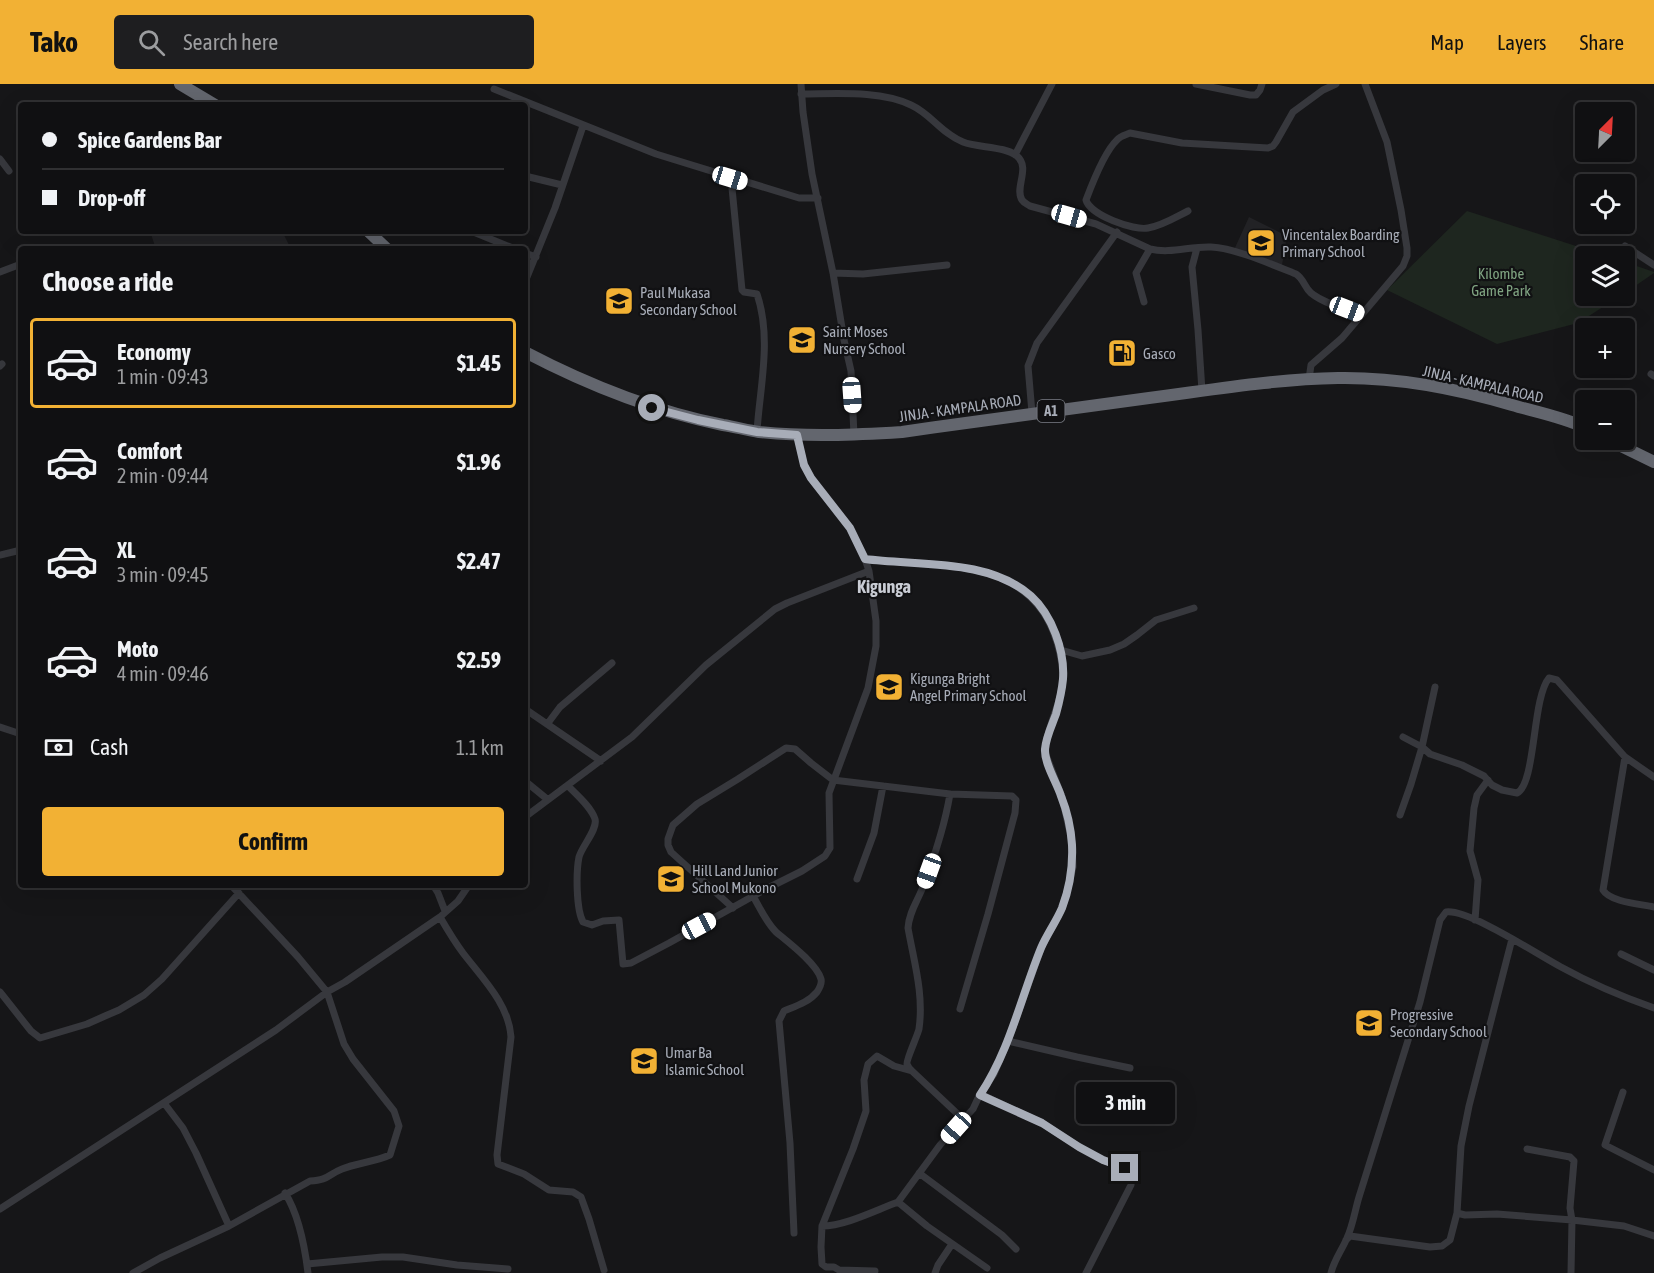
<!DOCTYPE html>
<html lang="en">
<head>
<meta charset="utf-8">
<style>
	:root { --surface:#101012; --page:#1e1e20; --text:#f1f3f6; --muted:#9c9d9f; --line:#303032; --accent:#f2b134 }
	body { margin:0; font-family:"Asap Condensed",sans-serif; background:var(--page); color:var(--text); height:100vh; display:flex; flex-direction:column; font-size:22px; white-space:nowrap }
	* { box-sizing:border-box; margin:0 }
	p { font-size:20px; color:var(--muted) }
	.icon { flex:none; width:33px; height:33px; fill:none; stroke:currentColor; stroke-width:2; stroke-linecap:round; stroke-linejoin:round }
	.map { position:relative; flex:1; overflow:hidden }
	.drawer { position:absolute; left:18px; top:162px; width:510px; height:642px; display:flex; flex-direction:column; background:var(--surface); border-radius:6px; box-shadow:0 6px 24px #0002,0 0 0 2px var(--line) }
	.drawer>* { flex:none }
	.hud { position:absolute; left:18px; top:18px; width:510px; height:132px; border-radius:6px; box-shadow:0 6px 24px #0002,0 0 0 2px var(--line); display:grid; align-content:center; height:132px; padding:0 24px; background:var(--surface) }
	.needle { width:39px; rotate:24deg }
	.tools { position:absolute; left:1575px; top:18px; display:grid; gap:12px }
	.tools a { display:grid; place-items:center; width:60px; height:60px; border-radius:6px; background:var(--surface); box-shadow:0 6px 24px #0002,0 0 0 2px var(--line); font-size:30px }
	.end { position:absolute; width:27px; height:27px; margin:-14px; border:8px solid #a8adb8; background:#111; box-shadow:0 0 0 3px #111 }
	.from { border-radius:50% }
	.bubble { position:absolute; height:42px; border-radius:6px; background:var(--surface); box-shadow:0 6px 24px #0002,0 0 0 2px var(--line); font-size:20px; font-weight:700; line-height:42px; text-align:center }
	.car { position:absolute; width:18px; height:36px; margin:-18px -9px; border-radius:8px; box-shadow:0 0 4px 2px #0007; background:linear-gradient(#fff 24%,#345 0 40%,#fff 0 76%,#345 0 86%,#fff 0) }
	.hud b { display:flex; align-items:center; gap:21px; height:57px; font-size:22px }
	.hud b+b { border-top:2px solid var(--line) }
	.hud i { width:15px; height:15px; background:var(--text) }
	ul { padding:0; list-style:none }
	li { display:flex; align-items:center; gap:18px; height:90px; margin:0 12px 9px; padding:0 12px; border:3px solid transparent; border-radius:6px }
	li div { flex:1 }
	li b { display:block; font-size:22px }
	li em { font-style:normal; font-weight:700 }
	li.current { border-color:var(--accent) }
	li>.icon { width:54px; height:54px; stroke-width:1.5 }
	h2 { padding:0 24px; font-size:27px; line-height:72px }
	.pay { display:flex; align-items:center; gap:15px; height:66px; padding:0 24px; font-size:22px }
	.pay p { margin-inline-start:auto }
	.primary-button { display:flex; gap:12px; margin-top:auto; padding:12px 24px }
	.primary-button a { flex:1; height:69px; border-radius:6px; background:var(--accent); color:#111; font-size:24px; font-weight:700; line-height:69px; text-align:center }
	header { display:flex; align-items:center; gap:36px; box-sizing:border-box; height:84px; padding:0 30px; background:var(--accent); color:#111 }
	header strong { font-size:28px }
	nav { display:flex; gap:33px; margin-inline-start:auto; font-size:21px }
	.search { width:420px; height:54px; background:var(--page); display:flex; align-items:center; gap:15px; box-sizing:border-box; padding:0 21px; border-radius:6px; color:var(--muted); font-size:22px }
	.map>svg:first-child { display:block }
	.built { fill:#222225 }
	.green { fill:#1e261f }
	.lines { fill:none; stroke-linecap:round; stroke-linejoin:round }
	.street { stroke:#37383d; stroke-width:7 }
	.highway { stroke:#63666e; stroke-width:12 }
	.route { stroke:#a8adb8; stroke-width:8 }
	.labels { text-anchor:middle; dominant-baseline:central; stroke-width:4.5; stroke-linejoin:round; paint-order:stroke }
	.shield { fill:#111113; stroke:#7b7e86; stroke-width:1.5 }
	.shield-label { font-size:14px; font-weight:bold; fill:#a8adb8 }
	.poi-label { font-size:15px; fill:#a8adb8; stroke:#111113; text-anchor:start }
	.park-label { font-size:15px; fill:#7fa381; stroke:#111113 }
	.street-label { font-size:15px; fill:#a8adb8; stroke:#111113 }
	.quarter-label { font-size:18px; font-weight:bold; fill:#c9ccd4; stroke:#111113 }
</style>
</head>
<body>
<header>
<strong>Tako</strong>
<div class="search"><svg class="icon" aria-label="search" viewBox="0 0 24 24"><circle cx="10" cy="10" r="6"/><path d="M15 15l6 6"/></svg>Search here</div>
<nav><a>Map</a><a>Layers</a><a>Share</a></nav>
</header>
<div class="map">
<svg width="1654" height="1189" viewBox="0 0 1654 1189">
	<rect width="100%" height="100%" fill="#161618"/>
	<path class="built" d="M 1249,133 L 1287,152 L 1282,181 L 1234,166 Z
		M 150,147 L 282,147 L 291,165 L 156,165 Z"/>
	<path class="green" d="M 1467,127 L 1607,172 L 1586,172 L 1586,212 L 1620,212 L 1578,239 L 1497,260 L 1387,206 Z
		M 1625,178 L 1654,188 L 1654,189 L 1625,209 Z"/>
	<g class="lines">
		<path class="street" d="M 801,0 L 803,28 L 812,90 L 833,189 L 844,256 L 851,287 L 854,351
			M 1196,0 L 1250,11 L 1256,11 L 1260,6 L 1262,0
			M 494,5 L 656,70 L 799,114 L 818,114
			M 801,10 C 835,10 880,6 911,21 C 931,30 941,49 963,58 C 978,64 1005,62 1017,72 C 1031,84 1014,104 1022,116 C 1024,119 1027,120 1030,122 L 1096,140 L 1150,165 C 1171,170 1190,162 1211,163 C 1235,164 1273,181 1296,190 C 1304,195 1304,203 1311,209 C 1323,219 1347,226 1362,231
			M 1015,71 L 1052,0
			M 0,75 L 9,87
			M 525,92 L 562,101
			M 731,94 L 742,206 L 744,208 L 757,210 C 772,255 760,302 757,347
			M 1188,127 C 1176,133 1162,142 1148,144 C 1134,147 1090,131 1086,116 C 1092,100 1104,68 1117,56 C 1120,52 1125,51 1130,49 L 1182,59 L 1268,64 L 1273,62 L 1276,58 L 1293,28 L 1323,6 L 1336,0
			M 471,147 L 515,165
			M 1625,162 L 1654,181
			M 1197,164 L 1192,183 L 1198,246 L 1202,307
			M 525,169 L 536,173
			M 0,188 L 21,180
			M 833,189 L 863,190 L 947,181
			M 525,198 L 555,124 L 583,42
			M 1144,218 L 1136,189 L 1150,165
			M 0,282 L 2,280
			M 1651,290 L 1654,292
			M 1309,295 L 1311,281 L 1342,254 L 1403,182 L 1407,172 L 1407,164 L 1401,126 L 1387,58 L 1365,0
			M 1032,329 L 1028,282 L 1037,259 L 1117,148
			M 0,471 L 21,466
			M 865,475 C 932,483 1023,471 1053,547 C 1059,562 1062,575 1063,591 C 1064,617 1043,648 1046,671 L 1062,713 L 1072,758 L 1073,783 L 1068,804 L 1062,825 L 1042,862 L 1008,957 L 994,990 L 980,1010 L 973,1025 L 940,1061 L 898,1118
			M 1061,566 L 1082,572 L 1110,566 L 1124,560 L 1137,551 L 1156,536 L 1194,524
			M 1435,603 L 1422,663 L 1430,670 L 1462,681 L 1484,692 L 1492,701 L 1502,706 L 1517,709 C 1536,700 1532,614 1549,594 L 1557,596 L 1625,673 L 1654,693
			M 525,625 L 601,677
			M 548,639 L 560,623 L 612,579
			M 0,643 L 21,650
			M 1625,673 L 1603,806 C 1610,818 1640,820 1654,823
			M 525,697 L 547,715
			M 568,702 C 577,711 591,723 595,735 C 598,745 582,762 579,773 C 576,788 576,825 583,838 L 592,841 L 603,837 L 619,836 L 623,880 L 631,879 L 669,859 L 764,806 L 802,787 L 825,772 L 830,764 L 829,709 L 868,604 L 876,562 L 876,537 L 869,487 L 865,475 L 850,444 L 811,394 L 804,381 L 797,351
			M 950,710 C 945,740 935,771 924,800 C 919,815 909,827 908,844 C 914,878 924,910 919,945 C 917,953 906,976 907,980 C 908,983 910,985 912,987 L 964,1036
			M 1400,731 L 1411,700 L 1422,663 L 1403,653
			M 525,733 L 632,653 L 706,581 L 775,525 L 787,519 L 869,487
			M 857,795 L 874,749 L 883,702
			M 433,801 L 438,809 L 445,827
			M 753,812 C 760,824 766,838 776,848 C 788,858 817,880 821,895 C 822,899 819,905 817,908 C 809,918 796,922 784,927 L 779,937 L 790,1059 L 794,1149
			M 733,824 L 671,768 L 668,761 L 668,755 L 673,741 L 697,720 L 738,695 L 786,664 L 795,665 L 811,679 L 833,696 L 950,710 L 1012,712 L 1016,716 L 1015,729 L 988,830 L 960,925
			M 440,833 C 447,845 454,857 463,869 C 482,894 509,920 511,953 L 497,1071 L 498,1080 L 524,1090 L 549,1106 L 573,1108 L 581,1113 L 589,1135 L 604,1186
			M 1475,836 L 1478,796 L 1470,767 L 1474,724 L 1477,711 L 1488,696
			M 1621,870 L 1654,886
			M 0,908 L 31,947 L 40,954 L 87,940 L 105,932 L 119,926 L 144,911 L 162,895 L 239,809
			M 1008,957 L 1077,973 L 1130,984
			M 1623,1008 L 1605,1061 L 1654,1086
			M 980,1010 L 1042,1039 L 1079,1063 L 1103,1076 L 1125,1084 L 1131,1093 L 1131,1101 L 1086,1189
			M 164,1019 L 183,1044 L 196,1069 L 229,1142
			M 1527,1065 L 1570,1073 L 1574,1077 L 1570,1124 L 1572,1136 L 1571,1189
			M 919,1089 L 1002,1151 L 1016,1165
			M 285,1109 C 299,1131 305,1164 308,1189
			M 0,1125 L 276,946 L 327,908 L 345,898 L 440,833 L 458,817 L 469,801
			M 1457,1129 L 1465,1131 L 1497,1130 L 1572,1136 L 1624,1142 L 1654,1152
			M 822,1142 C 845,1142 876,1126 898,1118 L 927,1142 L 987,1184
			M 1346,1156 L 1350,1152 L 1430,1163 L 1442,1162 L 1450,1156 L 1457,1129 L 1461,1062 L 1469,1022 L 1512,855
			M 307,1180 L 382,1173 L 403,1173 L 457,1181 L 508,1185
			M 875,1187 L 839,1186 L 834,1183 L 826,1183 L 822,1180 L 821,1163 L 822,1142 L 853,1065 L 866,1027 L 864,996 L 868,980 L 877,972 L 894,982 L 912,987
			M 133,1189 L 160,1174 L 229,1142 L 310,1097 C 329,1096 327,1091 342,1085 C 357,1079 374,1078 390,1071 L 399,1042 L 394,1027 L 353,975 L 344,960 L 327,908 L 298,873 L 231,801
			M 935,1189 L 938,1181 L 952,1160
			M 1331,1189 C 1334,1176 1342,1166 1347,1154 C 1353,1141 1355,1126 1359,1113 L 1420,918 L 1440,836 L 1446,828 C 1469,825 1538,871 1561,883 C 1590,899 1623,913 1654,924"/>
		<path class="highway" d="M 180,0 L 215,21
			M 368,147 L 387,165
			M 525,268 C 588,301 653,327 723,341 C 735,343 747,346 759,348 C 807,353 854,351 902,348 C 984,336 1066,325 1149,314 C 1211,306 1275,295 1338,294 C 1398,293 1455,304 1512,321 C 1536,328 1563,333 1586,344
			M 1609,356 L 1654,378"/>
	</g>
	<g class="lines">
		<path class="route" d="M 652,324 L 698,336 L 757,348 L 797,351 L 804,381 L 811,394 L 850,444 L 865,475 C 918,482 988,474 1031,512 C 1052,531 1065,567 1063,595 C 1062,606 1059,619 1056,630 C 1052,641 1046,653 1045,665 C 1044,679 1057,699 1061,712 C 1067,727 1071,745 1072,761 C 1073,783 1070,803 1062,824 C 1056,838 1047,850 1041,864 C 1021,913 1010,966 980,1011 L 1042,1039 L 1079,1063 L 1103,1076 L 1125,1084"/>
	</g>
	<defs>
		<g id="school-square" transform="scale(1.5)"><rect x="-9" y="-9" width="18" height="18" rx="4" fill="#f2b134" stroke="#111113"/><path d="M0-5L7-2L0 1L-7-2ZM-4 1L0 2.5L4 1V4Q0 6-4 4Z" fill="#111"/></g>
		<g id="fuel-square" transform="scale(1.5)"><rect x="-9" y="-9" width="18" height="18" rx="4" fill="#f2b134" stroke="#111113"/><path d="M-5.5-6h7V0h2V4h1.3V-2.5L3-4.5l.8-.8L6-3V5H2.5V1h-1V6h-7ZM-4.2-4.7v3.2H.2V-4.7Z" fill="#111"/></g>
	</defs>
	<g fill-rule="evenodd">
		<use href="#school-square" x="1261" y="159"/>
		<use href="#school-square" x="619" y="217"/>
		<use href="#school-square" x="802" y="256"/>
		<use href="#fuel-square" x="1122" y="269"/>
		<use href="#school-square" x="889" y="603"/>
		<use href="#school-square" x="671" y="795"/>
		<use href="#school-square" x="1369" y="939"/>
		<use href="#school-square" x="644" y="977"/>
	</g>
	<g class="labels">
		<rect class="shield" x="1037.5" y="316" width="27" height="22" rx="4.5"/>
		<g class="shield-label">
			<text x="1051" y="327">A1</text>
		</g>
		<g class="poi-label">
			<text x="1282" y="150">Vincentalex Boarding<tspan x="1282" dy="17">Primary School</tspan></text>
			<text x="640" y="208">Paul Mukasa<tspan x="640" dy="17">Secondary School</tspan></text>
			<text x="823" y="247">Saint Moses<tspan x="823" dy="17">Nursery School</tspan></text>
			<text x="1143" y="269">Gasco</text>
			<text x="910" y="594">Kigunga Bright<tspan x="910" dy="17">Angel Primary School</tspan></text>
			<text x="692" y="786">Hill Land Junior<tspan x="692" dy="17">School Mukono</tspan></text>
			<text x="1390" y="930">Progressive<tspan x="1390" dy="17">Secondary School</tspan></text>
			<text x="665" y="968">Umar Ba<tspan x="665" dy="17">Islamic School</tspan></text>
		</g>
		<g class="park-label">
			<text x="1501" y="189">Kilombe<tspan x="1501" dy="17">Game Park</tspan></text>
		</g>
		<g class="street-label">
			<text transform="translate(1483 300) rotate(13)">JINJA - KAMPALA ROAD</text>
			<text transform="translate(960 324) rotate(-8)">JINJA - KAMPALA ROAD</text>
		</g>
		<g class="quarter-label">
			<text x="884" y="502">Kigunga</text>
		</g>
	</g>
</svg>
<div class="tools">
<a><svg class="needle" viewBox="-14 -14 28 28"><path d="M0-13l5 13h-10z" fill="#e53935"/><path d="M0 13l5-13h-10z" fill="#9c9d9f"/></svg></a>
<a><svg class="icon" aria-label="locate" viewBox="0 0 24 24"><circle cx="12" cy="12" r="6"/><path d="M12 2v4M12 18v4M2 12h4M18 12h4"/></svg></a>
<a><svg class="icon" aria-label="layers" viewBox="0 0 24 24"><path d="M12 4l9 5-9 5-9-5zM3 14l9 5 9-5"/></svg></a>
<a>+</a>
<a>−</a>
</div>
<i class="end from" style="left:652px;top:324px"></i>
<i class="end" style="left:1125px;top:1084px"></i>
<div class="bubble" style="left:1076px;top:998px;width:99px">3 min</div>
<i class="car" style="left:730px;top:94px;rotate:107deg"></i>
<i class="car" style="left:1069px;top:132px;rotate:106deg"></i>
<i class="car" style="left:1347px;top:225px;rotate:111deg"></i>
<i class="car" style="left:852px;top:311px;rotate:176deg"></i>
<i class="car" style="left:929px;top:787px;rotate:200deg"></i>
<i class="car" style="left:699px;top:842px;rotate:62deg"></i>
<i class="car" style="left:956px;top:1044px;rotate:222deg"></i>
<div class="hud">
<b><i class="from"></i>Spice Gardens Bar</b>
<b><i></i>Drop-off</b>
</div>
<section class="drawer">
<h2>Choose a ride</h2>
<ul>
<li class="current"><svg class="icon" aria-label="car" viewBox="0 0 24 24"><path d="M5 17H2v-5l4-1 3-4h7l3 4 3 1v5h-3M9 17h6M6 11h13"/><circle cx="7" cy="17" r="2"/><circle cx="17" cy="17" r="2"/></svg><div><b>Economy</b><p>1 min · 09:43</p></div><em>$1.45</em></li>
<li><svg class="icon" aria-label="car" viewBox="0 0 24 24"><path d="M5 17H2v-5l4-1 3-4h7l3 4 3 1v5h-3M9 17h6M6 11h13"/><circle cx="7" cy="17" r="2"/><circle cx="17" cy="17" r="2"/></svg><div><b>Comfort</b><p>2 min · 09:44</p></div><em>$1.96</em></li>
<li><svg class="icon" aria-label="car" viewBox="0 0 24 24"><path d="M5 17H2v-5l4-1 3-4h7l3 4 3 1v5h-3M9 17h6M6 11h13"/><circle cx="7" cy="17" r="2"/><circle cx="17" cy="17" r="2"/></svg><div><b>XL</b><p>3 min · 09:45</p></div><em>$2.47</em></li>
<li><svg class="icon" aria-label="car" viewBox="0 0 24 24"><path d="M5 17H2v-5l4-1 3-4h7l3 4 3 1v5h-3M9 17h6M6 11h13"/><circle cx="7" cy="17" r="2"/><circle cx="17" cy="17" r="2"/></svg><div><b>Moto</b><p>4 min · 09:46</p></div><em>$2.59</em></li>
</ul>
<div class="pay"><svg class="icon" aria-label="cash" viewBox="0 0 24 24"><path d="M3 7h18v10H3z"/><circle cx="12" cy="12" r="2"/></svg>Cash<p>1.1 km</p></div>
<div class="primary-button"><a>Confirm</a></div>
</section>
</div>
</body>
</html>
